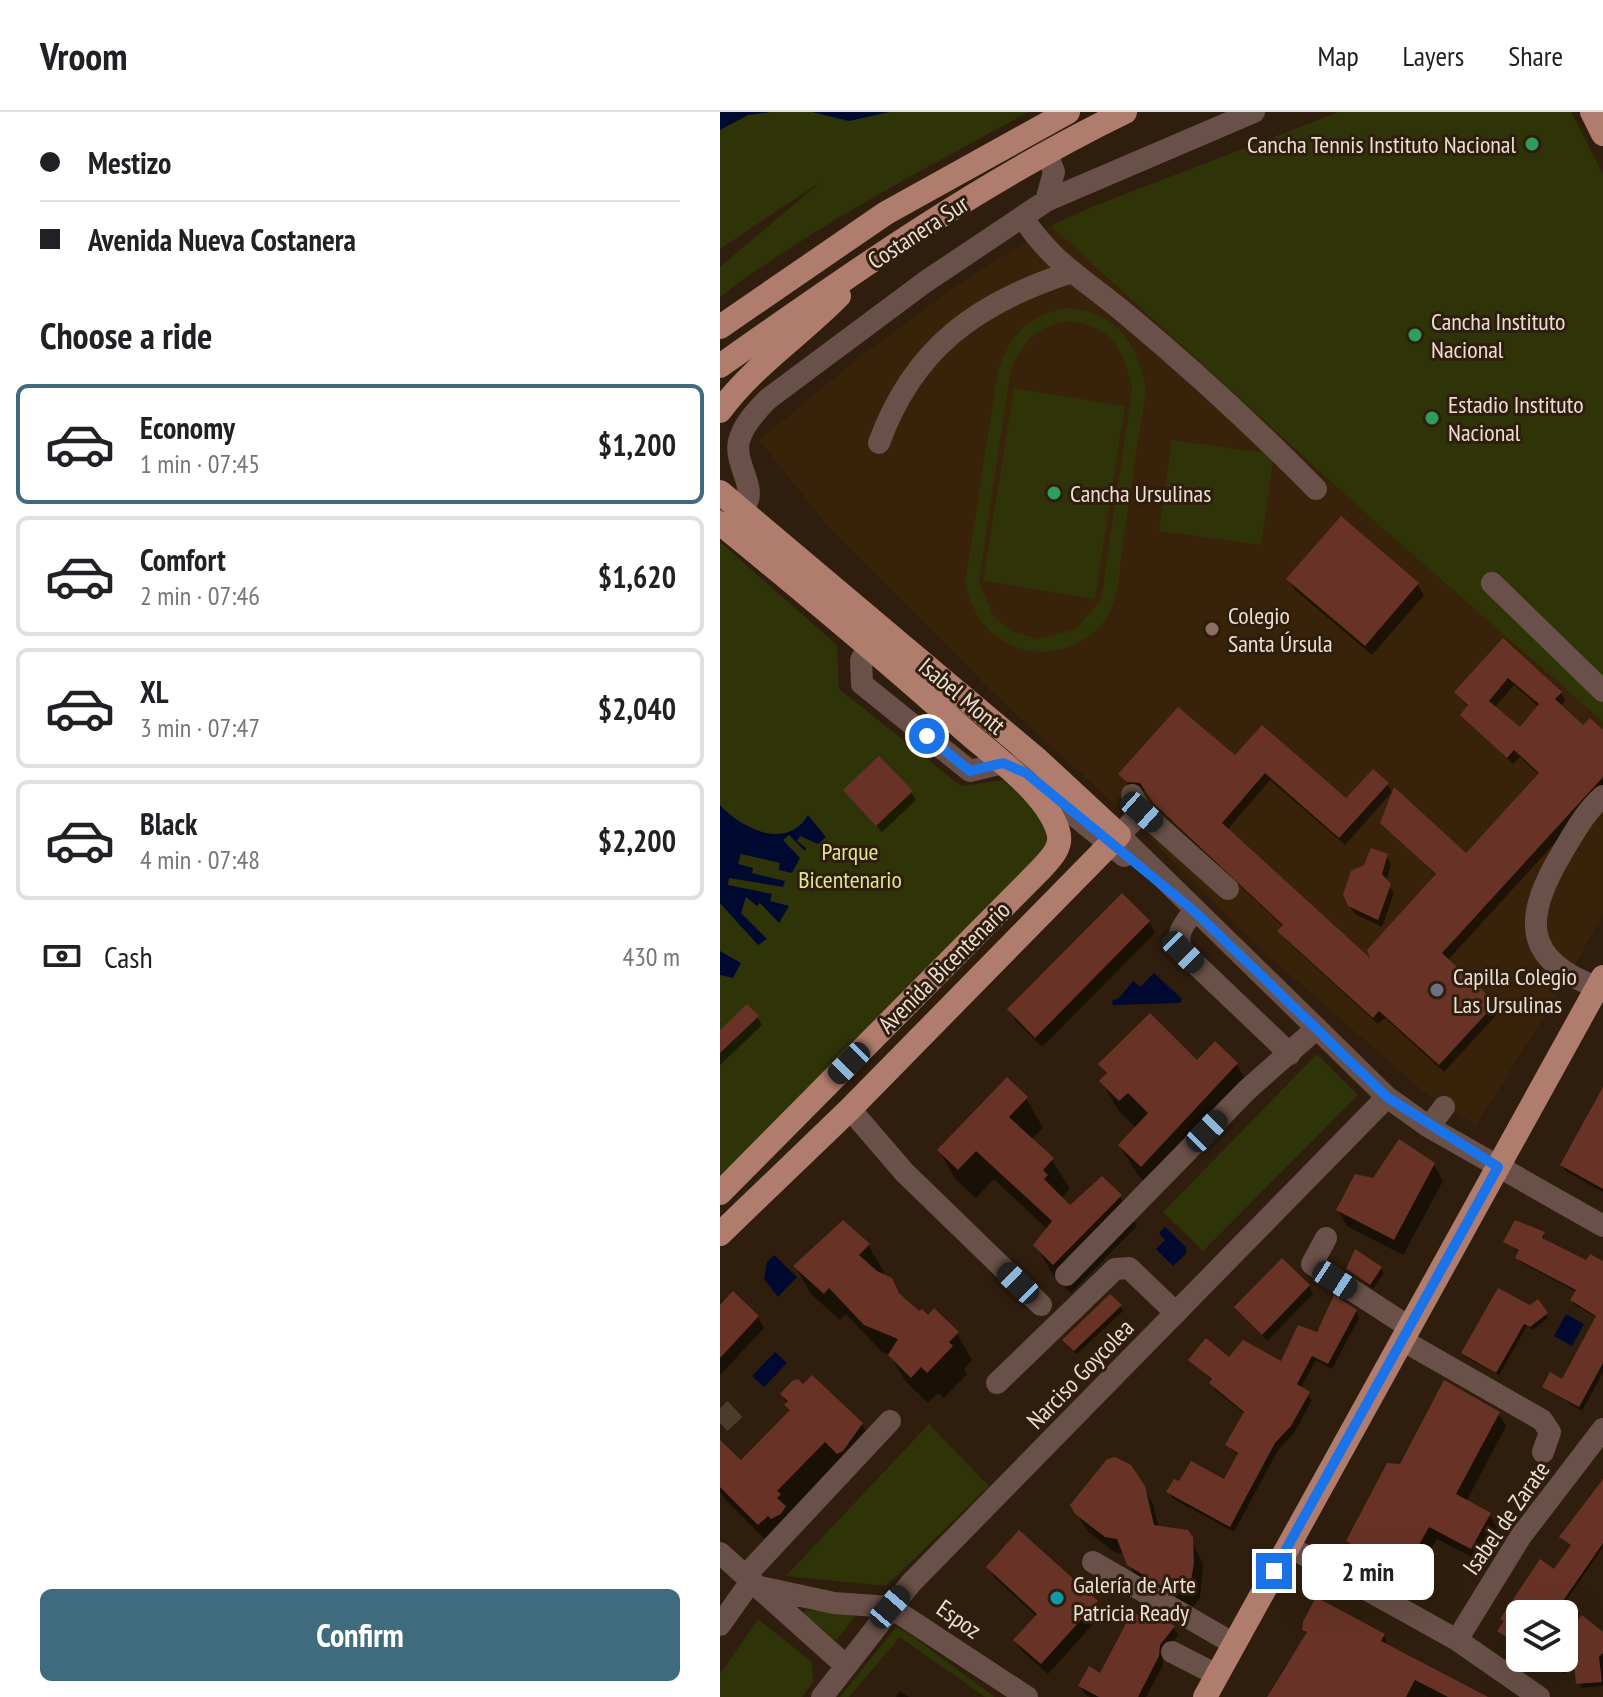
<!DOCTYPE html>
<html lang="en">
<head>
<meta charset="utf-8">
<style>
	:root { --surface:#fff; --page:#f6f6f6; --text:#202124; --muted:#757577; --line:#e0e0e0; --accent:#3f6b7f }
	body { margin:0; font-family:"PT Sans Narrow",sans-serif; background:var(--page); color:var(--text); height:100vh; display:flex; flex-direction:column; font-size:30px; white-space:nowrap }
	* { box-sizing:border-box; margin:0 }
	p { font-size:26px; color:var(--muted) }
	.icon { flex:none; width:44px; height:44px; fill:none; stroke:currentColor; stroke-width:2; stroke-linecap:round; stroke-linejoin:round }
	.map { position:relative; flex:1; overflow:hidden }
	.side { display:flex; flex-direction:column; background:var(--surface); width:720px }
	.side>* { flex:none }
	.banner { display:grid; align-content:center; height:176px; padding:0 40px; background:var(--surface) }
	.tools { position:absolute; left:786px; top:1488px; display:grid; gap:16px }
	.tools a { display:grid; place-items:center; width:72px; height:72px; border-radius:12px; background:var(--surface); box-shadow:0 8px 32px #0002; font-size:40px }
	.end { position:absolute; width:36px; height:36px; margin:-18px; border:10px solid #1a73e8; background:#fff; box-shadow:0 0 0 4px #fff }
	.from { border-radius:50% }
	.bubble { position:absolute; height:56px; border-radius:12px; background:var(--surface); box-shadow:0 8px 32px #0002; font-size:26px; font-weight:700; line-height:56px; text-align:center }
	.car { position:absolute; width:24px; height:48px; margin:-24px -12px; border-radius:10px; box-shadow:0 0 6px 2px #0007; background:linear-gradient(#222 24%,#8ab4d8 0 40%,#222 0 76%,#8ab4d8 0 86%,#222 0) }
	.banner b { display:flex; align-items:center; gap:28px; height:76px; font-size:30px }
	.banner b+b { border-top:2px solid var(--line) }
	.banner i { width:20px; height:20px; background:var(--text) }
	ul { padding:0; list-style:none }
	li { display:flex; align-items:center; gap:24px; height:120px; margin:0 16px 12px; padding:0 24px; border:4px solid var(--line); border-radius:12px }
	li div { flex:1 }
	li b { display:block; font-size:30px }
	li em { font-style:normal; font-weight:700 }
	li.selected { border-color:var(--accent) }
	li>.icon { width:72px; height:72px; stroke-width:1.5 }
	h2 { padding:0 40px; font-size:36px; line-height:96px }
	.pay { display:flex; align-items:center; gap:20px; height:88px; padding:0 40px; font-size:30px }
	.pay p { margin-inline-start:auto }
	.button { display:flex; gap:16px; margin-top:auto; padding:16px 40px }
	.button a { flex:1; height:92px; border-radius:12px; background:var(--accent); color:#fff; font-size:32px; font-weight:700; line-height:92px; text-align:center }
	header { display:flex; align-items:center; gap:48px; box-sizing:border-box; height:112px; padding:0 40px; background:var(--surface); border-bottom:2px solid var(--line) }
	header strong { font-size:38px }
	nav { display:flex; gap:44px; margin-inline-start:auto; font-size:28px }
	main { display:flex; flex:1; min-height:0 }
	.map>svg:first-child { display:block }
	.built { fill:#38220a }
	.green { fill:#2f3408; fill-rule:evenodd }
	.water { fill:#000a30 }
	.shadow { fill:#0007; fill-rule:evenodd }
	.building { fill:#683326; fill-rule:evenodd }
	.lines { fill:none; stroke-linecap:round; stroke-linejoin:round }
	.minor-tunnel { stroke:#4b3b2b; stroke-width:22; stroke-dasharray:22 11; stroke-linecap:butt }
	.minor { stroke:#695048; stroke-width:22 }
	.major { stroke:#af7c6d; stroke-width:24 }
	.route { stroke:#1a73e8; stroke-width:10 }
	.leisure-dot { fill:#2e9e5b; stroke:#2f1e0d; stroke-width:3 }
	.education-dot { fill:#8d6e63; stroke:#2f1e0d; stroke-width:3 }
	.worship-dot { fill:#6b7280; stroke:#2f1e0d; stroke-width:3 }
	.culture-dot { fill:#0f9aa8; stroke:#2f1e0d; stroke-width:3 }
	.labels { text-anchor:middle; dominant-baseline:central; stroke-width:6; stroke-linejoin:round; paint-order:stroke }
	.poi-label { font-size:24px; fill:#ebdfd4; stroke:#2f1e0d; text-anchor:start }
	.street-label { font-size:24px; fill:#ebdfd4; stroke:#2f1e0d }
	.park-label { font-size:24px; fill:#dbe892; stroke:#2f1e0d }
</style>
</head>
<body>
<header>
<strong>Vroom</strong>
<nav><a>Map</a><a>Layers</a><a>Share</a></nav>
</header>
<main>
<section class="side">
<div class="banner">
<b><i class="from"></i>Mestizo</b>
<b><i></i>Avenida Nueva Costanera</b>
</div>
<h2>Choose a ride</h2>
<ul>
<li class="selected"><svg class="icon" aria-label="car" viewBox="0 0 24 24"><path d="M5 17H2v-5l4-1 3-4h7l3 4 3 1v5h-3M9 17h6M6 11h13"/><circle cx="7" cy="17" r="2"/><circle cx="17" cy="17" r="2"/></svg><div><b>Economy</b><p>1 min · 07:45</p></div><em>$1,200</em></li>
<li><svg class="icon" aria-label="car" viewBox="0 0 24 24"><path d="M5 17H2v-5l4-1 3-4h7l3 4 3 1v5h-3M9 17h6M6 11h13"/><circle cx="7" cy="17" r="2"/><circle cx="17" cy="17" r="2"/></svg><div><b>Comfort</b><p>2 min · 07:46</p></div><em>$1,620</em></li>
<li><svg class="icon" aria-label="car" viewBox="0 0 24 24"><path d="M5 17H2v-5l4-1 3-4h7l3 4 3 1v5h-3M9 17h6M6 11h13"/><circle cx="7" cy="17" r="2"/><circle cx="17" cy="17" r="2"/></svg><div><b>XL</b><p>3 min · 07:47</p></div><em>$2,040</em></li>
<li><svg class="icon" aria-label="car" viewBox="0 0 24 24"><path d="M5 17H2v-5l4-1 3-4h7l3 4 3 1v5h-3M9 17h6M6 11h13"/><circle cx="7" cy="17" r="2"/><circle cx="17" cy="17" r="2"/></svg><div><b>Black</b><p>4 min · 07:48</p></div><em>$2,200</em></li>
</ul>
<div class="pay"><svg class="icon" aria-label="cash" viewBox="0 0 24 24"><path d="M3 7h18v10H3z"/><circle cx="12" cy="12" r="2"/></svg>Cash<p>430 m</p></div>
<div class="button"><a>Confirm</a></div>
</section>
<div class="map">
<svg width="883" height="1585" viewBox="0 0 883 1585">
	<rect width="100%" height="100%" fill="#2f1e0d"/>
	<path class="built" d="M 331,114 L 652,407 L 883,610 L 883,802 L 841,878 L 756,1013 L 703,979 L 544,840 L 398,695 L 274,582 L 109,416 L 39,328 L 132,251 L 240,171 Z"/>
	<path class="green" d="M 0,0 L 308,0 C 204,57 95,113 0,185 L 0,155 L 103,68 L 0,137 Z
		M 619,0 L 851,0 L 883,62 L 883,610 L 652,407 L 331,114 L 371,95 Z
		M 349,196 C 399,200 418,233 426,278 C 418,328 411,379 403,429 C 400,450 400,476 392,495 C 378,529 335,547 301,537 C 269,527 252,502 245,471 L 278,259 C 290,223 309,201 349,196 ZM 347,209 C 390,212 406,239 412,278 L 381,488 L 356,517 L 319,527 L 294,520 L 274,505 L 259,470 L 290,262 C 300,232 315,215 347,209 Z
		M 294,276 L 405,294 L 375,487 L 263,469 Z
		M 452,328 L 554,342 L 541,433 L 439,419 Z
		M 0,430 L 117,533 L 119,577 L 241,674 L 284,668 C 305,688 336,706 324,739 L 0,1074 Z
		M 597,942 L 638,983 L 483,1139 L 443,1100 Z
		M 209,1312 L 269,1374 L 166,1474 L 66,1464 Z
		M 86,1498 L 133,1502 L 135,1505 L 116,1528 L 82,1501 Z
		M 38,1507 L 92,1550 L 93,1570 L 82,1585 L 0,1585 L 0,1562 Z
		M 176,1515 L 185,1519 L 275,1585 L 265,1585 L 180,1525 L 129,1585 L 120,1585 Z"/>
	<path class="water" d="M 0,0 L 51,0 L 28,3 L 0,18 Z
		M 92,0 L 169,0 L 129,9 Z
		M 0,693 C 22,717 67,739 88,703 L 106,725 L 98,732 L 80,724 L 77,729 L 86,736 L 85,739 L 69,723 L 63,728 L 80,746 L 72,761 L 59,758 L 60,751 L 21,742 L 18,752 L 33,756 L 32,761 L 65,769 L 63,775 L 9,766 L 8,773 L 52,782 L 50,789 L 69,794 L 59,811 L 40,791 L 37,794 L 26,785 L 21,801 L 47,827 L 38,833 L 0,791 Z
		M 0,839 L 21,851 L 13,866 L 0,863 Z
		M 434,861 L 462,887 L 460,891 L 393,893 L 392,889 L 399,886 L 413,869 L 420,875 Z
		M 445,1115 L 466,1135 L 466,1142 L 453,1154 L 436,1137 L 445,1128 L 439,1121 Z
		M 54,1143 L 77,1165 L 58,1185 L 44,1167 L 47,1150 Z
		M 846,1202 L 864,1212 L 852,1234 L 834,1224 Z
		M 55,1240 L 67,1251 L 44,1275 L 32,1264 Z"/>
	<path class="shadow" d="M 569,467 L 697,472 L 704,483 L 652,543 L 575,478 Z
		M 783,529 L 841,581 L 845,589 L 840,595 L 864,616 L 883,620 L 883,678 L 727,849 L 779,900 L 724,960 L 665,906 L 658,912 L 565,827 L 560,819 L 564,815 L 440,699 L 426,679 L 413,678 L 400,662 L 515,646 L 626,689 L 667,672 L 672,680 L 625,733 L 550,668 L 507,718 L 656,854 L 717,764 L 662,711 L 746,744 L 820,664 L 800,645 L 793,652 L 742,603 L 749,596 L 736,581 ZM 794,573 L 819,595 L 800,618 L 774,596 Z
		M 125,678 L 191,680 L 196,688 L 162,720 Z
		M 667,744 L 671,752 L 666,769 L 674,781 L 662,815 L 635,802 L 629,793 Z
		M 429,810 L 435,821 L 322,935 L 296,909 L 290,898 Z
		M 37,905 L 42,913 L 0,953 L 0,921 Z
		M 477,950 L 516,952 L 533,981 L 438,1082 L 417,1062 L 400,1034 L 416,1016 L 398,998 L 382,970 L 387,964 L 381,952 Z
		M 883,982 L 883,1080 L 846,1059 L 842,1053 Z
		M 306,986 L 323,1016 L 311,1028 L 332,1048 L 350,1077 L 341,1086 L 350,1095 L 400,1084 L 417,1114 L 351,1181 L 333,1163 L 316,1133 L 328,1118 L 274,1067 L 256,1086 L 236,1068 L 219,1038 Z
		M 714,1053 L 723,1069 L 683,1143 L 627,1114 L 618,1098 L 653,1068 Z
		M 824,1121 L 824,1129 L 867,1151 L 883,1151 L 883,1260 L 862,1299 L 824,1275 L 842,1270 L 878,1206 L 855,1193 L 852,1188 L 857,1180 L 800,1150 L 800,1140 L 786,1130 Z
		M 148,1133 L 164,1160 L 161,1163 L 199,1202 L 237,1222 L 252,1248 L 244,1257 L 247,1262 L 224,1286 L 218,1281 L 208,1291 L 186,1270 L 170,1243 L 162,1240 L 126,1202 L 120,1208 L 91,1182 L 76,1155 Z
		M 661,1156 L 664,1161 L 653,1177 L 628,1157 Z
		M 589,1174 L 593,1182 L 547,1229 L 516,1195 Z
		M 818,1190 L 828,1206 L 813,1218 L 807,1214 L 779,1263 L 746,1245 L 744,1241 Z
		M 0,1194 L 38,1205 L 44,1216 L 0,1263 Z
		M 400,1194 L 403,1199 L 357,1242 L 347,1233 Z
		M 636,1199 L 639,1206 L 612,1257 L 596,1248 L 580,1277 L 592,1288 L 574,1321 L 558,1338 L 514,1420 L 452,1386 L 448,1380 L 504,1369 L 518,1344 L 507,1333 L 525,1302 L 495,1278 L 493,1269 L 471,1248 L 562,1252 L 598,1223 Z
		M 92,1266 L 142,1313 L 155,1335 L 52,1434 L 4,1386 L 0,1379 L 0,1345 L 21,1351 L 71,1300 L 62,1282 L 83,1275 Z
		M 778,1301 L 786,1314 L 746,1390 L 769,1402 L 777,1415 L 759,1449 L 717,1427 L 691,1473 L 636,1442 L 629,1429 L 681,1354 Z
		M 883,1370 L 883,1435 L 837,1502 L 800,1502 L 800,1532 L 783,1507 L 835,1460 L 853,1434 L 843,1427 Z
		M 423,1375 L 433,1392 L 439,1416 L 467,1420 L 483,1452 L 480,1486 L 474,1494 L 467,1496 L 418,1470 L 405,1442 L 396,1441 L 367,1419 L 353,1394 Z
		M 299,1421 L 377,1491 L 383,1501 L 328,1562 L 302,1539 L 296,1528 L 317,1505 L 275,1466 L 268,1455 Z
		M 453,1515 L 458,1523 L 444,1542 L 443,1553 L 426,1585 L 370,1585 L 365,1582 L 360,1574 Z
		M 584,1517 L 664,1523 L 667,1529 L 665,1534 L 751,1585 L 547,1585 L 567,1551 L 571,1553 L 587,1523 Z
		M 883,1523 L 883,1574 L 861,1576 L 856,1547 L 844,1562 L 829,1548 L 844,1546 L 844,1530 Z
		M 180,1579 L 189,1585 L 176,1585 Z"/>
	<path class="building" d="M 621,404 L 699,471 L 645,534 L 566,467 Z
		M 783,526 L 842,580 L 835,587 L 863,613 L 870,606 L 883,618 L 883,665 L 722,841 L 776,891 L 719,953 L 659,899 L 653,906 L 557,819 L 563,813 L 433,691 L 420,671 L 407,670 L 398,662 L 458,595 L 515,643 L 542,613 L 626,686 L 653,657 L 669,671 L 619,726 L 545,661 L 502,711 L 650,846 L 647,838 L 716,762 L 660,711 L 674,675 L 746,741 L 819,661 L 794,638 L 787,646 L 740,603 L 748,593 L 734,580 ZM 788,566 L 819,592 L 800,615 L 769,589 Z
		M 159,644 L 193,679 L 156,714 L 123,678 Z
		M 651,736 L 668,742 L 662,762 L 671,772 L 658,808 L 628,794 L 623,782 L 631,759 L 644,753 Z
		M 402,781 L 430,809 L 315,926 L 287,897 Z
		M 27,892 L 39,904 L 0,941 L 0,918 Z
		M 430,901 L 477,948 L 495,929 L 518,951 L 421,1055 L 398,1033 L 428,1001 L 408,981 L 399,989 L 379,969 L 387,961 L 378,952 Z
		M 287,965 L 308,985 L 289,1005 L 334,1046 L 323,1058 L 328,1063 L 324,1067 L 350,1093 L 382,1064 L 402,1083 L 333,1153 L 313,1133 L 332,1109 L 256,1039 L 238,1058 L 217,1038 Z
		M 883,975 L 883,1077 L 840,1053 Z
		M 679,1027 L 715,1051 L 674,1128 L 616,1098 L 635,1062 L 653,1066 Z
		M 123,1108 L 150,1132 L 139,1143 L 157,1159 L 172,1166 L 179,1181 L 199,1199 L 202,1197 L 208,1203 L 214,1196 L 239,1220 L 229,1230 L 233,1234 L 207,1261 L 201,1255 L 191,1266 L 168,1243 L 178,1227 L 144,1213 L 109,1176 L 104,1182 L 73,1154 Z
		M 795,1108 L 825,1120 L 822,1126 L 866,1148 L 870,1142 L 883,1149 L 883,1251 L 859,1295 L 822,1275 L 830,1260 L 842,1267 L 876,1204 L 850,1188 L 856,1178 L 795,1146 L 799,1138 L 783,1130 Z
		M 635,1137 L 662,1155 L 650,1173 L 626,1157 Z
		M 562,1146 L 590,1173 L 542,1223 L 514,1195 Z
		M 778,1176 L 810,1193 L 818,1187 L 828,1201 L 810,1215 L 804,1212 L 776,1261 L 741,1241 Z
		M 13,1179 L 39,1204 L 0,1246 L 0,1193 Z
		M 390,1182 L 402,1193 L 354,1239 L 342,1228 Z
		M 614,1183 L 637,1198 L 608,1252 L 592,1244 L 577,1272 L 590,1280 L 571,1314 L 555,1331 L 510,1415 L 446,1380 L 454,1367 L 459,1369 L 471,1349 L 504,1367 L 518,1341 L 505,1333 L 524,1300 L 489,1271 L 492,1267 L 468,1248 L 486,1226 L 509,1245 L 523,1228 L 561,1249 L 578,1213 L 597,1220 Z
		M 92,1263 L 143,1311 L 123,1339 L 117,1342 L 105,1330 L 57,1379 L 61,1382 L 57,1386 L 66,1394 L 61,1402 L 51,1407 L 48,1404 L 38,1413 L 0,1375 L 0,1328 L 21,1348 L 70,1298 L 64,1293 L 68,1289 L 60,1282 L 72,1269 L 78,1267 L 83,1272 Z
		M 724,1268 L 780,1300 L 736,1382 L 771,1401 L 751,1437 L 709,1415 L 683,1461 L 626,1429 L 667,1351 L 680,1352 Z
		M 395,1345 L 411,1353 L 425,1374 L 434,1413 L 468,1418 L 473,1425 L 474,1451 L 471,1469 L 465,1479 L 450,1479 L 407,1453 L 397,1427 L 385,1425 L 355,1402 L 350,1393 L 387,1347 Z
		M 883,1367 L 883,1431 L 834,1502 L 800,1502 L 800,1534 L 777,1519 L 784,1509 L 780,1507 L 820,1447 L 834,1457 L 851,1433 L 839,1425 Z
		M 299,1418 L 378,1489 L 321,1552 L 293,1528 L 317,1502 L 266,1455 Z
		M 596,1485 L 665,1522 L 661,1529 L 768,1585 L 728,1585 L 695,1568 L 686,1585 L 547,1585 L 587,1520 L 582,1518 L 583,1510 Z
		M 424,1496 L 455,1514 L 440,1533 L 439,1544 L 418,1585 L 379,1585 L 358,1574 L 369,1554 L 380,1561 L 412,1500 L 420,1504 Z
		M 862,1503 L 883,1520 L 883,1541 L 879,1545 L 882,1570 L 856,1572 L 853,1543 L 844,1554 L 844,1526 Z"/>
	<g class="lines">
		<path class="minor-tunnel" d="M 0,1311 L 15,1297"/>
		<path class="minor" d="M 326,89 L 334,60 L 327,41
			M 303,106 C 333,152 366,168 406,202 C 472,257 536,316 596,377
			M 159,331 C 193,237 256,191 349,161
			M 4,404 C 54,391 12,358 19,329 C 23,313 36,299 48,287 L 205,170 L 326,89 L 534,0
			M 772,471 L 883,579
			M 157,521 L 141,548 L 142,572 L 250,659 L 283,651 L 295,655 L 404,744
			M 412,683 L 422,700 L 399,723 L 667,985 L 709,1015 L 883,1114
			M 422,700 L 508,777
			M 474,799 C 463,813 454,823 463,840 L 570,942
			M 877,875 C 799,847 805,802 843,739 C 855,719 865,700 883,684
			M 130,997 L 184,1060 L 321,1193
			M 709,1015 L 724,995
			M 606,1126 L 592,1152 L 689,1215
			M 346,1163 L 527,978 L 597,916
			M 682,1228 L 822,1308 L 830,1320 L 823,1340
			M 277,1271 L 395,1157 L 409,1156 L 456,1201
			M 568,1434 L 737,1528 L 819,1585
			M 0,1441 L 125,1553
			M 373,1450 L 514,1532
			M 26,1463 L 170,1309
			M 40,1475 L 114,1491 L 170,1495 L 307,1585
			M 0,1513 L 32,1468
			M 737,1528 L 801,1424 L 883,1317
			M 452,1540 L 497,1563
			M 102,1585 L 191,1471 L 667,985"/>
		<path class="major" d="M 872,0 L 883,22
			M 0,215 L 166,101 L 348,0
			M 0,254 C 130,162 261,70 405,0
			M 0,299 C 32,255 81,223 119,184
			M 0,380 L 318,648 L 399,723 L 130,997 L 0,1122
			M 0,411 C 82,478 164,546 243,617 C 272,643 326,680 338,719 C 343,734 332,745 322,756 L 0,1081
			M 485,1585 L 883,865"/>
	</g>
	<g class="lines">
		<path class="route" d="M 207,624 L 250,659 L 283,651 L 306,661 L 474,799 L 667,985 L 778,1055 L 554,1459"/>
	</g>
	<g class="leisure-dot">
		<circle cx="812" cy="32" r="8"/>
		<circle cx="695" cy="223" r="8"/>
		<circle cx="712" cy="306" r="8"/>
		<circle cx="334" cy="381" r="8"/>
	</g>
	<circle class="education-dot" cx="492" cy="517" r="8"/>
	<circle class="worship-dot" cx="717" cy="878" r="8"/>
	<circle class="culture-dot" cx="337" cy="1486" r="8"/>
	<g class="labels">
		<g class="poi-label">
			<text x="796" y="32" text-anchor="end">Cancha Tennis Instituto Nacional</text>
			<text x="711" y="209">Cancha Instituto<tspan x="711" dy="28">Nacional</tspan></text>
			<text x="728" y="292">Estadio Instituto<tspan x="728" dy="28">Nacional</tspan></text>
			<text x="350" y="381">Cancha Ursulinas</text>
			<text x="508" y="503">Colegio<tspan x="508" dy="28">Santa Úrsula</tspan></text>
			<text x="733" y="864">Capilla Colegio<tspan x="733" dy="28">Las Ursulinas</tspan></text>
			<text x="353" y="1472">Galería de Arte<tspan x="353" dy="28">Patricia Ready</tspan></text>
		</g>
		<g class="street-label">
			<text transform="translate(198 120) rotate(-33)">Costanera Sur</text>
			<text transform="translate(242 584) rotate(40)">Isabel Montt</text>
			<text transform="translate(224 855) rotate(-45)">Avenida Bicentenario</text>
			<text transform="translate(360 1262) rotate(-46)">Narciso Goycolea</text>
			<text transform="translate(786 1406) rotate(-55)">Isabel de Zarate</text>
			<text transform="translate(239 1507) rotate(35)">Espoz</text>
		</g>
		<g class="park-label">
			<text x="130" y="739">Parque<tspan x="130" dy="28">Bicentenario</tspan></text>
		</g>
	</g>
</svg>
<div class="tools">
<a><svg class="icon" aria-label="layers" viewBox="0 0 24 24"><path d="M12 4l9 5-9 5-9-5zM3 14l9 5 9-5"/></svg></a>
</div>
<i class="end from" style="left:207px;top:624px"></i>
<i class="end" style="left:554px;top:1459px"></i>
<div class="bubble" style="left:582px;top:1432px;width:132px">2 min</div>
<i class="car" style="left:422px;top:700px;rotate:132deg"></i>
<i class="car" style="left:463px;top:840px;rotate:135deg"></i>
<i class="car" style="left:129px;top:951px;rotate:225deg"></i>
<i class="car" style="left:487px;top:1019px;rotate:44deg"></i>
<i class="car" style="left:615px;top:1168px;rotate:123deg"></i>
<i class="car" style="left:298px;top:1171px;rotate:314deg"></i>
<i class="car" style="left:170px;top:1495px;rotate:41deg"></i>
</div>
</main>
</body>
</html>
